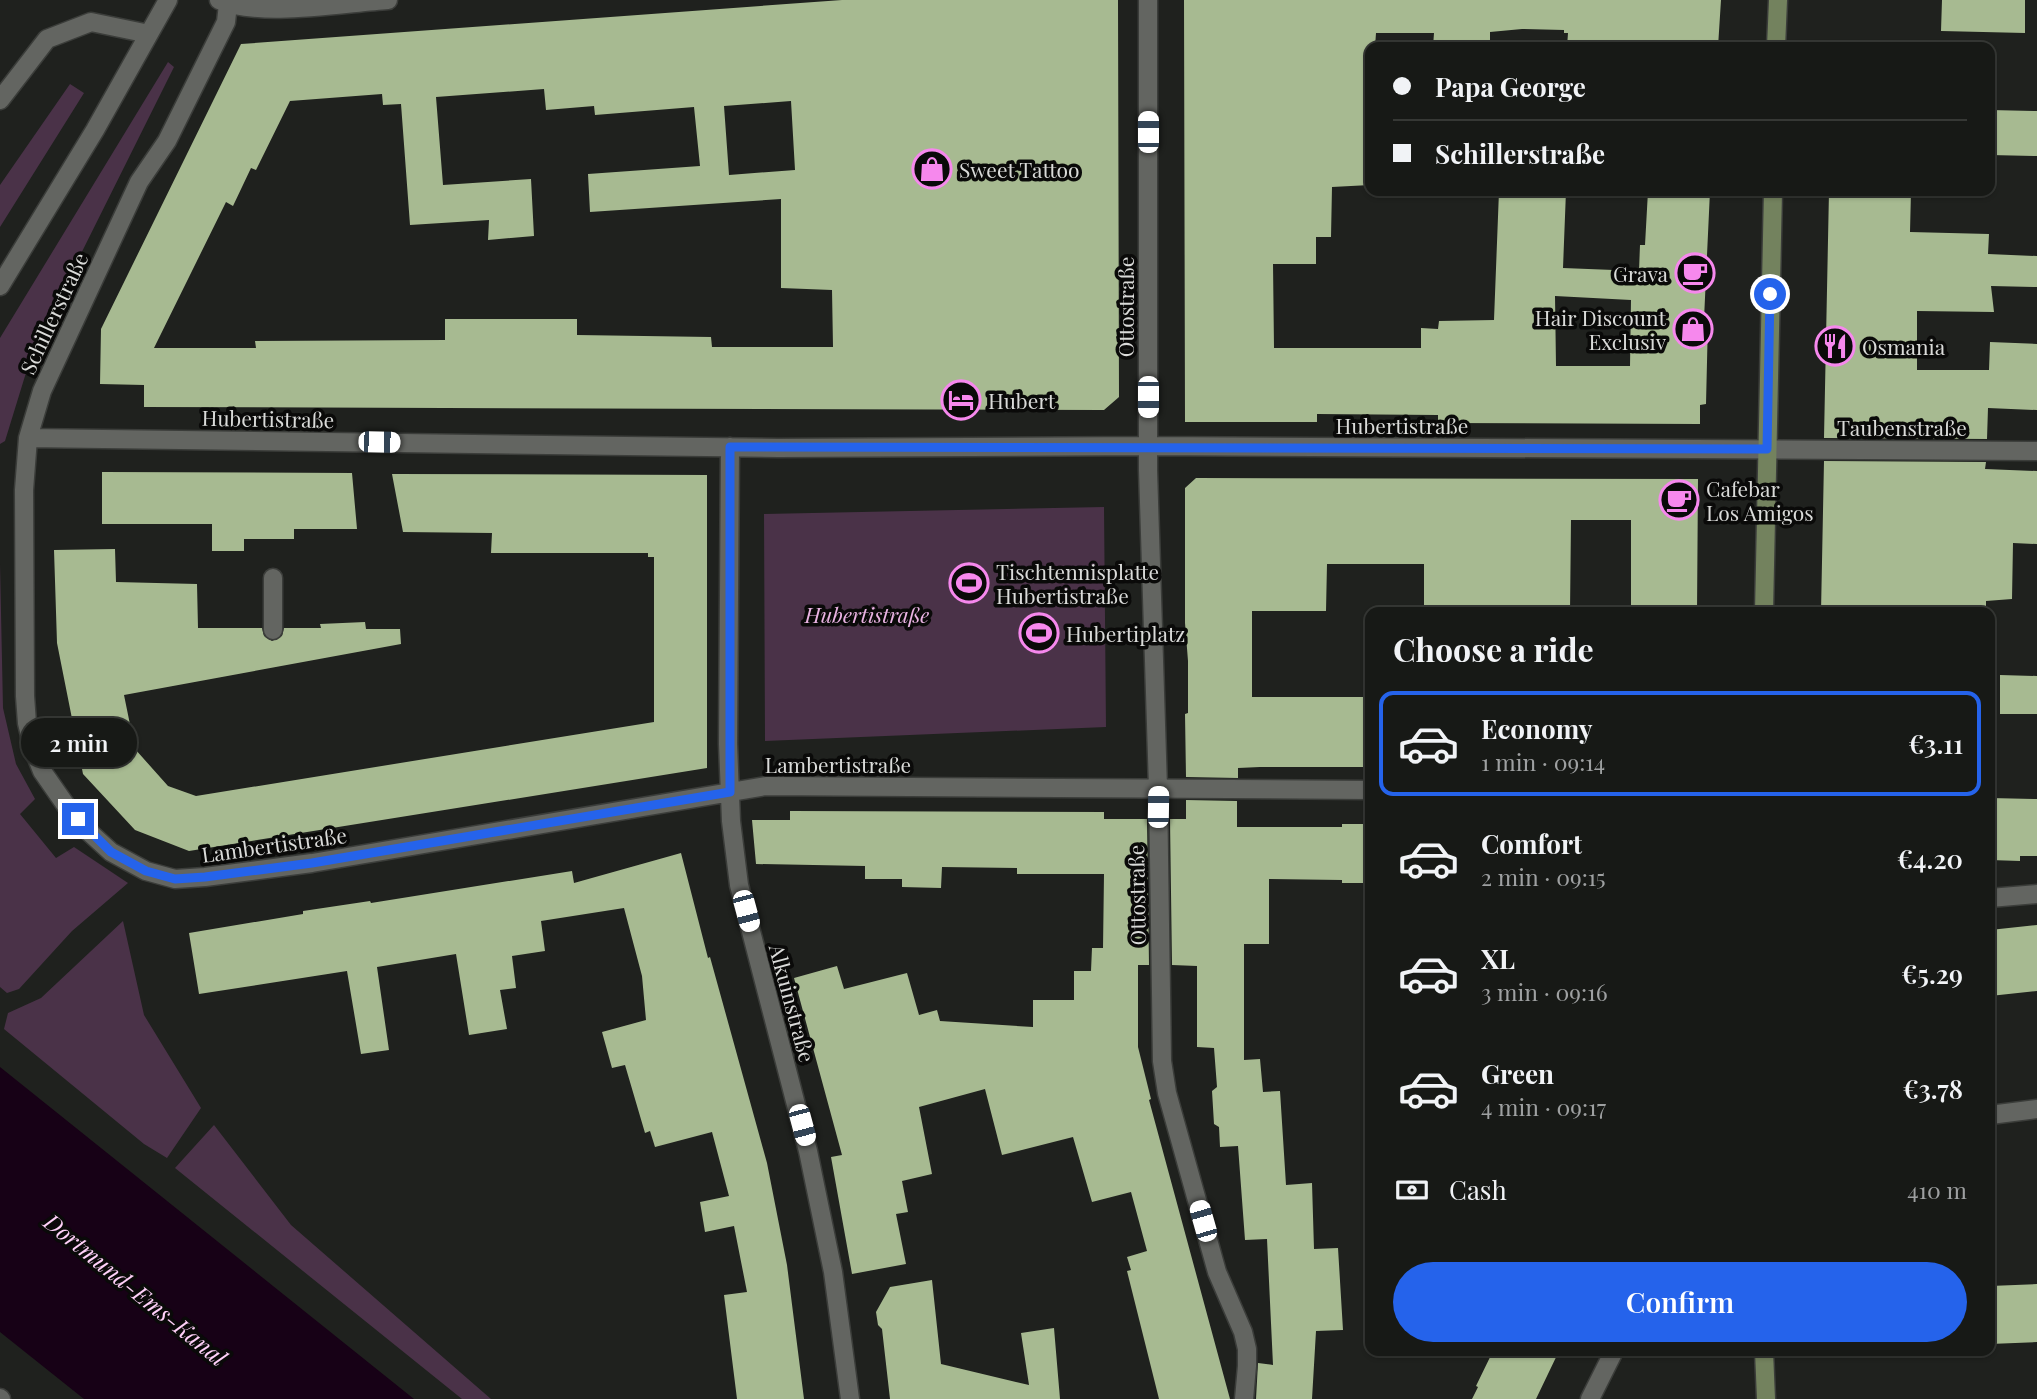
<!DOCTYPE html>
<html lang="en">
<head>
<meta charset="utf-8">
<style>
	:root { --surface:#171916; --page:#20221f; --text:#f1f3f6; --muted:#9ea0a1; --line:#363835; --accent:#2563eb }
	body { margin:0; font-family:"Playfair Display",serif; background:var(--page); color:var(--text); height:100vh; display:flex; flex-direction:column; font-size:26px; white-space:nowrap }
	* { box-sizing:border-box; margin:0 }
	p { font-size:23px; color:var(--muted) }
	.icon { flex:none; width:38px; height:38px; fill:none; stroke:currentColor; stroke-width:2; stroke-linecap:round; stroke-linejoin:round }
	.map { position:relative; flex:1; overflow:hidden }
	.sheet { position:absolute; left:1365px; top:607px; width:630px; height:749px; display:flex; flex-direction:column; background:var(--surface); border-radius:14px; box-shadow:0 2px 5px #0004,0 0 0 2px var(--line) }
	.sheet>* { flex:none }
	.top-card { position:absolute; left:1365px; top:42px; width:630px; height:154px; border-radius:14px; box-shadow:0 2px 5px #0004,0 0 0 2px var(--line); display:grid; align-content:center; height:154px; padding:0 28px; background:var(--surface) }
	.end { position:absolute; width:32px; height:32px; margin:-16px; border:9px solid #2563eb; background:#fff; box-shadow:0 0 0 4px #fff }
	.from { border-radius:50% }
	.bubble { position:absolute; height:49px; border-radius:24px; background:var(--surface); box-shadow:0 2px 5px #0004,0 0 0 2px var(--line); font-size:23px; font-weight:600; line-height:49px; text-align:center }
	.car { position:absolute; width:21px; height:42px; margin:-21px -10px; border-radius:9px; box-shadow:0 0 5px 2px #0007; background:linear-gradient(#fff 24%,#345 0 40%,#fff 0 76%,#345 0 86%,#fff 0) }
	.top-card b { display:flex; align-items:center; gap:24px; height:66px; font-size:26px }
	.top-card b+b { border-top:2px solid var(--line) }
	.top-card i { width:18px; height:18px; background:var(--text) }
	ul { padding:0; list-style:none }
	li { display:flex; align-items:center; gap:21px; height:105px; margin:0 14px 10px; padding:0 14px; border:4px solid transparent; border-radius:14px }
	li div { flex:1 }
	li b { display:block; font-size:26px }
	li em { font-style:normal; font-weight:600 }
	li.current { border-color:var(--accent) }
	li>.icon { width:63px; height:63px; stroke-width:1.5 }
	h2 { padding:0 28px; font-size:32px; line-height:84px }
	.pay { display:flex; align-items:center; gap:18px; height:77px; padding:0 28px; font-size:26px }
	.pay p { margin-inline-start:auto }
	.action { display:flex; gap:14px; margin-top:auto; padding:14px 28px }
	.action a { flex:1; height:80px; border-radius:42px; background:var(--accent); color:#fff; font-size:28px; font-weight:600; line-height:80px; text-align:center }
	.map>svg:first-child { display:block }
	.green { fill:#4a3248 }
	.water { fill:#170116 }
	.building { fill:#a7ba91; fill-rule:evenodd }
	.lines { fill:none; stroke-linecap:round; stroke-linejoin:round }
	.service-casing { stroke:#3b3d3a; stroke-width:21 }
	.minor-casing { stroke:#3b3d3a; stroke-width:21 }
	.secondary-casing { stroke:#3b3d3a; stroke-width:21 }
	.service { stroke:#636561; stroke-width:18 }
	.minor { stroke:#636561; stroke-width:18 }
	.secondary { stroke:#73825e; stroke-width:18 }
	.route { stroke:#2563eb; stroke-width:9 }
	.labels { text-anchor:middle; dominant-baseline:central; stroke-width:7; stroke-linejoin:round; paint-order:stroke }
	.poi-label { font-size:21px; fill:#dadbd9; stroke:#0a0a09; text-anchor:start }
	.street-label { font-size:21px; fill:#dadbd9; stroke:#0a0a09 }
	.park-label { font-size:21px; font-style:italic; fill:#eab3e3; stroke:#0a0a09 }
	.water-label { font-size:23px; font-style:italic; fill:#ffd1f9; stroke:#0a0a09 }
</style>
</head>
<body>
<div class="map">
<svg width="2037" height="1399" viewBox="0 0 2037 1399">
	<rect width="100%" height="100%" fill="#1f211e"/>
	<path class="green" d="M 168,62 L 174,67 L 33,350 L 5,441 L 0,444 L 0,338 Z
		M 70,84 L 84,93 L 0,227 L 0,185 Z
		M 1104,507 L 1106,727 L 765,741 L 764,514 Z
		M 0,564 L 3,708 L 16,764 L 35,799 L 20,814 L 56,858 L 74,847 L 128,883 L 72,931 L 19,989 L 7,993 L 0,987 Z
		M 123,921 L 144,1015 L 201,1108 L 167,1158 L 144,1144 L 4,1029 L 8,1013 L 41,998 Z
		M 214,1125 L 291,1225 L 491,1399 L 462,1399 L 175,1168 Z"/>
	<path class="water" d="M 0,1067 L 414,1399 L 84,1399 L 0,1332 Z"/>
	<path class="building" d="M 842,0 L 1118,0 L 1119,397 L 1104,410 L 144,407 L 144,385 L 100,384 L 101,329 L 241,44 ZM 544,89 L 546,110 L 594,106 L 595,115 L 694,107 L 700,166 L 588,174 L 590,212 L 781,199 L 781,288 L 832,290 L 833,347 L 712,347 L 711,337 L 577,335 L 577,319 L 445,319 L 445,340 L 255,341 L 256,348 L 154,348 L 226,202 L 233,206 L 251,168 L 256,170 L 290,101 L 382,94 L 383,105 L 401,104 L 410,225 L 489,220 L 488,240 L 534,236 L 531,179 L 443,185 L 436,97 ZM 791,101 L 795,170 L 729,175 L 724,106 Z
		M 1184,0 L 1721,0 L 1718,47 L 1567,47 L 1568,33 L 1564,33 L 1564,30 L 1522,29 L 1490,32 L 1490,47 L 1433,47 L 1434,33 L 1376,33 L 1375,47 L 1370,47 L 1370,185 L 1332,187 L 1331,237 L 1316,237 L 1316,264 L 1273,264 L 1274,348 L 1421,348 L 1421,328 L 1438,329 L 1439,321 L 1494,320 L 1499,191 L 1566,191 L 1563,268 L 1639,271 L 1640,245 L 1645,245 L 1648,191 L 1710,191 L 1704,319 L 1708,320 L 1706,404 L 1700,405 L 1700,424 L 1438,423 L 1438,415 L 1317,414 L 1317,422 L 1185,422 ZM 1555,296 L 1631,300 L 1630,366 L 1556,366 Z
		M 1942,0 L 2025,0 L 2025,33 L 1941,31 Z
		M 1990,110 L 2037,111 L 2037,156 L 1990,155 Z
		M 1829,191 L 1911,191 L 1910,232 L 1989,234 L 1988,254 L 2037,256 L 2037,287 L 1991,286 L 1994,312 L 1917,311 L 1917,370 L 1989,370 L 1990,342 L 2037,344 L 2037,410 L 1988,408 L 1987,439 L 1824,438 Z
		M 1824,461 L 1986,462 L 1985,469 L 2037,471 L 2037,544 L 2013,543 L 2012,599 L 1986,601 L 1986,612 L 1821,612 Z
		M 102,472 L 352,473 L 357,529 L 294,529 L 294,539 L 244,539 L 244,551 L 212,551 L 212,524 L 102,524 Z
		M 392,474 L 707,475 L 707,768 L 189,851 L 135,830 L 83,774 L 57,643 L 54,550 L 115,549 L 116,582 L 197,584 L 198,628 L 262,628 L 264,636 L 272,641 L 282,636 L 284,628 L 321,628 L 320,624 L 365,622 L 366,629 L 400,629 L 401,644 L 124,695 L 135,749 L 168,786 L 196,796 L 654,722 L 654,557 L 648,557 L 648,553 L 491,553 L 492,533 L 403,532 Z
		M 1196,478 L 1698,479 L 1697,612 L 1631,612 L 1631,520 L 1571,520 L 1570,612 L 1424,612 L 1424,564 L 1327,564 L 1326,611 L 1252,611 L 1252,697 L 1370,697 L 1370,767 L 1260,767 L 1238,768 L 1238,778 L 1186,777 L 1185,714 L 1188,713 L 1188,661 L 1185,623 L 1185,488 Z
		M 2000,675 L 2037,676 L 2037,714 L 2000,714 Z
		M 1990,798 L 2037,799 L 2037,856 L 2020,856 L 2020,861 L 1990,860 Z
		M 1186,800 L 1237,801 L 1237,827 L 1342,827 L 1342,824 L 1370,824 L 1370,883 L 1342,883 L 1342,880 L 1269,879 L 1269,944 L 1244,944 L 1244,1060 L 1260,1059 L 1263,1092 L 1280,1091 L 1286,1185 L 1312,1183 L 1314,1249 L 1338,1248 L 1343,1330 L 1316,1331 L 1312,1399 L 1256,1399 L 1258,1363 L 1273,1365 L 1267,1239 L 1245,1240 L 1238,1146 L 1220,1147 L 1219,1127 L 1214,1124 L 1212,1091 L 1217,1087 L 1214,1048 L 1197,1047 L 1197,966 L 1172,965 L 1170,819 L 1186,819 Z
		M 790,811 L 1104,812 L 1104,819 L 1147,819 L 1149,965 L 1138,965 L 1138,1047 L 1151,1099 L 1149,1100 L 1230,1399 L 1159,1399 L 1127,1271 L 1131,1270 L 1127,1257 L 1147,1251 L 1131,1192 L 1092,1202 L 1073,1137 L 1002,1155 L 985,1089 L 919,1107 L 932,1174 L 902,1181 L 908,1212 L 896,1214 L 906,1264 L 852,1274 L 831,1157 L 842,1155 L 794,978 L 837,966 L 844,989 L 907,973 L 919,1015 L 937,1010 L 940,1021 L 1033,1027 L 1033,1000 L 1074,1000 L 1074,971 L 1091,971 L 1092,948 L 1103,948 L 1104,874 L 1017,874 L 1017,868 L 942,867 L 941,888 L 902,887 L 902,879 L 865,879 L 865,866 L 756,864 L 752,820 L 790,820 Z
		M 681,853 L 708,958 L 710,957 L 767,1163 L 787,1265 L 804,1399 L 737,1399 L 724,1295 L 747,1292 L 734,1226 L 705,1232 L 700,1202 L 729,1196 L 712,1132 L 655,1147 L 650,1131 L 645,1133 L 625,1065 L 612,1068 L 602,1032 L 646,1020 L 642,976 L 624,908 L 541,921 L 545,951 L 512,956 L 516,988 L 500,990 L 507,1029 L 469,1035 L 456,954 L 377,967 L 389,1050 L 361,1054 L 347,971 L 199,994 L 189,933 L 303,914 L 303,911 L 370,901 L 371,903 L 572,871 L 574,883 Z
		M 2037,925 L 2037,991 L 1990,996 L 1990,930 Z
		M 932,1280 L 941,1364 L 1029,1385 L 1021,1333 L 1054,1328 L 1060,1399 L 890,1399 L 882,1329 L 878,1325 L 876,1312 L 890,1287 Z
		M 2037,1284 L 2037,1342 L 1990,1344 L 1990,1286 Z
		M 1493,1351 L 1559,1351 L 1536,1399 L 1472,1399 L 1478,1387 L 1476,1386 Z"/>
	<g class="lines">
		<g class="service-casing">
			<path id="service" d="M 273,578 L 273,630
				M 1990,1115 L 2037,1109"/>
		</g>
		<g class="minor-casing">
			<path id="minor" d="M 219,0 C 259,18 342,3 388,0
				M 1148,0 L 1148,470 L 1158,788 L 1162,1061 L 1167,1093 L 1217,1272 L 1243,1332 L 1247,1349 L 1247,1366 L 1244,1399
				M 228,4 L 226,22 L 167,141 L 139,182 L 42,391 L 28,438 L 24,490 L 25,696 L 27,723 L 33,748 L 42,771 L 67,807 L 88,831 L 111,852 L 146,871 L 175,879 L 205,877 L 312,863 L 766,786 L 1370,790
				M 0,100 L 47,39 L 91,22 L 149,34
				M 0,286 L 95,130 L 168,0
				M 28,438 L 778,448 L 1148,446 L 2037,451
				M 730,447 L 728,744 L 731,821 L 739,885 L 808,1151 L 833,1272 L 850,1399
				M 1990,898 L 2037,894
				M 0,1398 L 1,1399
				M 1590,1399 L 1614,1351"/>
		</g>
		<g class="secondary-casing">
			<path id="secondary" d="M 1776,47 L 1778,0
				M 1764,612 L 1773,191
				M 1764,1351 L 1766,1399"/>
		</g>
		<use href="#service" class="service"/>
		<use href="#minor" class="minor"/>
		<use href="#secondary" class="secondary"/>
	</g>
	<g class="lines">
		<path class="route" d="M 78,819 L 111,852 L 146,871 L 175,879 L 205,877 L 312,863 L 730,792 L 730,447 L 1767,449 L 1770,294"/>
	</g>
	<defs>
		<g id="shop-ring" transform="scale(2.0125)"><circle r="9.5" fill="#0a0a09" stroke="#f688ed" stroke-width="1.5"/><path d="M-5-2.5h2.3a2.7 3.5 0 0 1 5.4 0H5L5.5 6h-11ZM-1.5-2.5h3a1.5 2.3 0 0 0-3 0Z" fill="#f688ed"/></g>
		<g id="cafe-ring" transform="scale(2.0125)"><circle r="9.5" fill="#0a0a09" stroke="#f688ed" stroke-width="1.5"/><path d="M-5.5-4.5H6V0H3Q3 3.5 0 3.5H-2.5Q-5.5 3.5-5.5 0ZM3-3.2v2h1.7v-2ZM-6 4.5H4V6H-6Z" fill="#f688ed"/></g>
		<g id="restaurant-ring" transform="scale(2.0125)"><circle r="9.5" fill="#0a0a09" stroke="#f688ed" stroke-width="1.5"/><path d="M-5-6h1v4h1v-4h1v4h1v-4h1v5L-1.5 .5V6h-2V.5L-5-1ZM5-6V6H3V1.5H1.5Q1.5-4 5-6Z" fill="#f688ed"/></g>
		<g id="hotel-ring" transform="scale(2.0125)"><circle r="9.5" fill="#0a0a09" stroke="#f688ed" stroke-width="1.5"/><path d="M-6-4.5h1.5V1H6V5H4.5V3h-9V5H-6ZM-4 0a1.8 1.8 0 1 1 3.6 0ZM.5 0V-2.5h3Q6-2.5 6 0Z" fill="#f688ed"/></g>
		<g id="stadium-ring" transform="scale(2.0125)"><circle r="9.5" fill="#0a0a09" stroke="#f688ed" stroke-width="1.5"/><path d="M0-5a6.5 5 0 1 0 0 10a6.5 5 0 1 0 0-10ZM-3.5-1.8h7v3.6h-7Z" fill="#f688ed"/></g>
	</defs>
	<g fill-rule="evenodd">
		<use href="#shop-ring" x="932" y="169"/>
		<use href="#cafe-ring" x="1695" y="273"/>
		<use href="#shop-ring" x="1693" y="329"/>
		<use href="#restaurant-ring" x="1835" y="346"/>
		<use href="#hotel-ring" x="961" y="400"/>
		<use href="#cafe-ring" x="1679" y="500"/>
		<use href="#stadium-ring" x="969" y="583"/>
		<use href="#stadium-ring" x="1039" y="633"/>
	</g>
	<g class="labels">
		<g class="poi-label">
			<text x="959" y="169">Sweet Tattoo</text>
			<text x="1668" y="273" text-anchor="end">Grava</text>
			<text x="1666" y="317" text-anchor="end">Hair Discount<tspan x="1666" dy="24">Exclusiv</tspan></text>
			<text x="1862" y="346">Osmania</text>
			<text x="988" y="400">Hubert</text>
			<text x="1706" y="488">Cafebar<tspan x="1706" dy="24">Los Amigos</tspan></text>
			<text x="996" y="571">Tischtennisplatte<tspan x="996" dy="24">Hubertistraße</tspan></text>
			<text x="1066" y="633">Hubertiplatz</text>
		</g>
		<g class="street-label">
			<text transform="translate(1125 307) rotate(-90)">Ottostraße</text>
			<text transform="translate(53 313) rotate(-65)">Schillerstraße</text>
			<text transform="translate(268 418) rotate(1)">Hubertistraße</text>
			<text x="1402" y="425">Hubertistraße</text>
			<text x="1902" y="427">Taubenstraße</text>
			<text x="838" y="764">Lambertistraße</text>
			<text transform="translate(274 844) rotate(-8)">Lambertistraße</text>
			<text transform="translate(1136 895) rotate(-91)">Ottostraße</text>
			<text transform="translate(793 1003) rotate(75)">Alkuinstraße</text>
		</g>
		<g class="park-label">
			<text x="867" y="614">Hubertistraße</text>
		</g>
		<g class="water-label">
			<text transform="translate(136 1289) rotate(39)">Dortmund-Ems-Kanal</text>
		</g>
	</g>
</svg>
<i class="end from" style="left:1770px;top:294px"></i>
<i class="end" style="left:78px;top:819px"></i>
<div class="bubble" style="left:21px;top:718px;width:116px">2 min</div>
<i class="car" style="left:1148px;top:132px;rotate:0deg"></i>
<i class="car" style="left:1148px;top:397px;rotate:180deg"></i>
<i class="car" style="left:379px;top:442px;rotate:91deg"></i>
<i class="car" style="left:1158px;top:807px;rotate:1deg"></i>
<i class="car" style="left:746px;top:911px;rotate:165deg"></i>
<i class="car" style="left:802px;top:1125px;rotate:165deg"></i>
<i class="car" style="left:1203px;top:1221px;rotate:344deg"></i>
<div class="top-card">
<b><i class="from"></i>Papa George</b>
<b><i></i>Schillerstraße</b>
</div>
<section class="sheet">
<h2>Choose a ride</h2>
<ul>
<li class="current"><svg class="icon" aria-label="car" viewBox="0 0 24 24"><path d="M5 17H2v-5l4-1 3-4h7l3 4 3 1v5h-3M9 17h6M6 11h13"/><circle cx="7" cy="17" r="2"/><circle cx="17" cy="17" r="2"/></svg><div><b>Economy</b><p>1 min · 09:14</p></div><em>€3.11</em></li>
<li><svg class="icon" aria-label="car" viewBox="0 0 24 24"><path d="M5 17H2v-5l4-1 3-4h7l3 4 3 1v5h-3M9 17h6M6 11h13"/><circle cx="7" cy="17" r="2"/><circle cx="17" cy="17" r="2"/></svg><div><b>Comfort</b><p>2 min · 09:15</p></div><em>€4.20</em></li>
<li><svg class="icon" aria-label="car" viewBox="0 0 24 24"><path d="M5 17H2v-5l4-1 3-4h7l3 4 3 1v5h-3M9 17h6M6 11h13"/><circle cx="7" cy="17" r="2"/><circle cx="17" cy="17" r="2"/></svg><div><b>XL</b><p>3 min · 09:16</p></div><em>€5.29</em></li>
<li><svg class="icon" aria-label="car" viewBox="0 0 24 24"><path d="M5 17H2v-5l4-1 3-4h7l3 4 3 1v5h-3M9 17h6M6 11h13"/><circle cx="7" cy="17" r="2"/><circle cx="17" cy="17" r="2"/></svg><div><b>Green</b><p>4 min · 09:17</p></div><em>€3.78</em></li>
</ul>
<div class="pay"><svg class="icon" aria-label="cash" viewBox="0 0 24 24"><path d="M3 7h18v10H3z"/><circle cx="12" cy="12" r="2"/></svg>Cash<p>410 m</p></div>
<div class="action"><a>Confirm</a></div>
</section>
</div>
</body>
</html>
